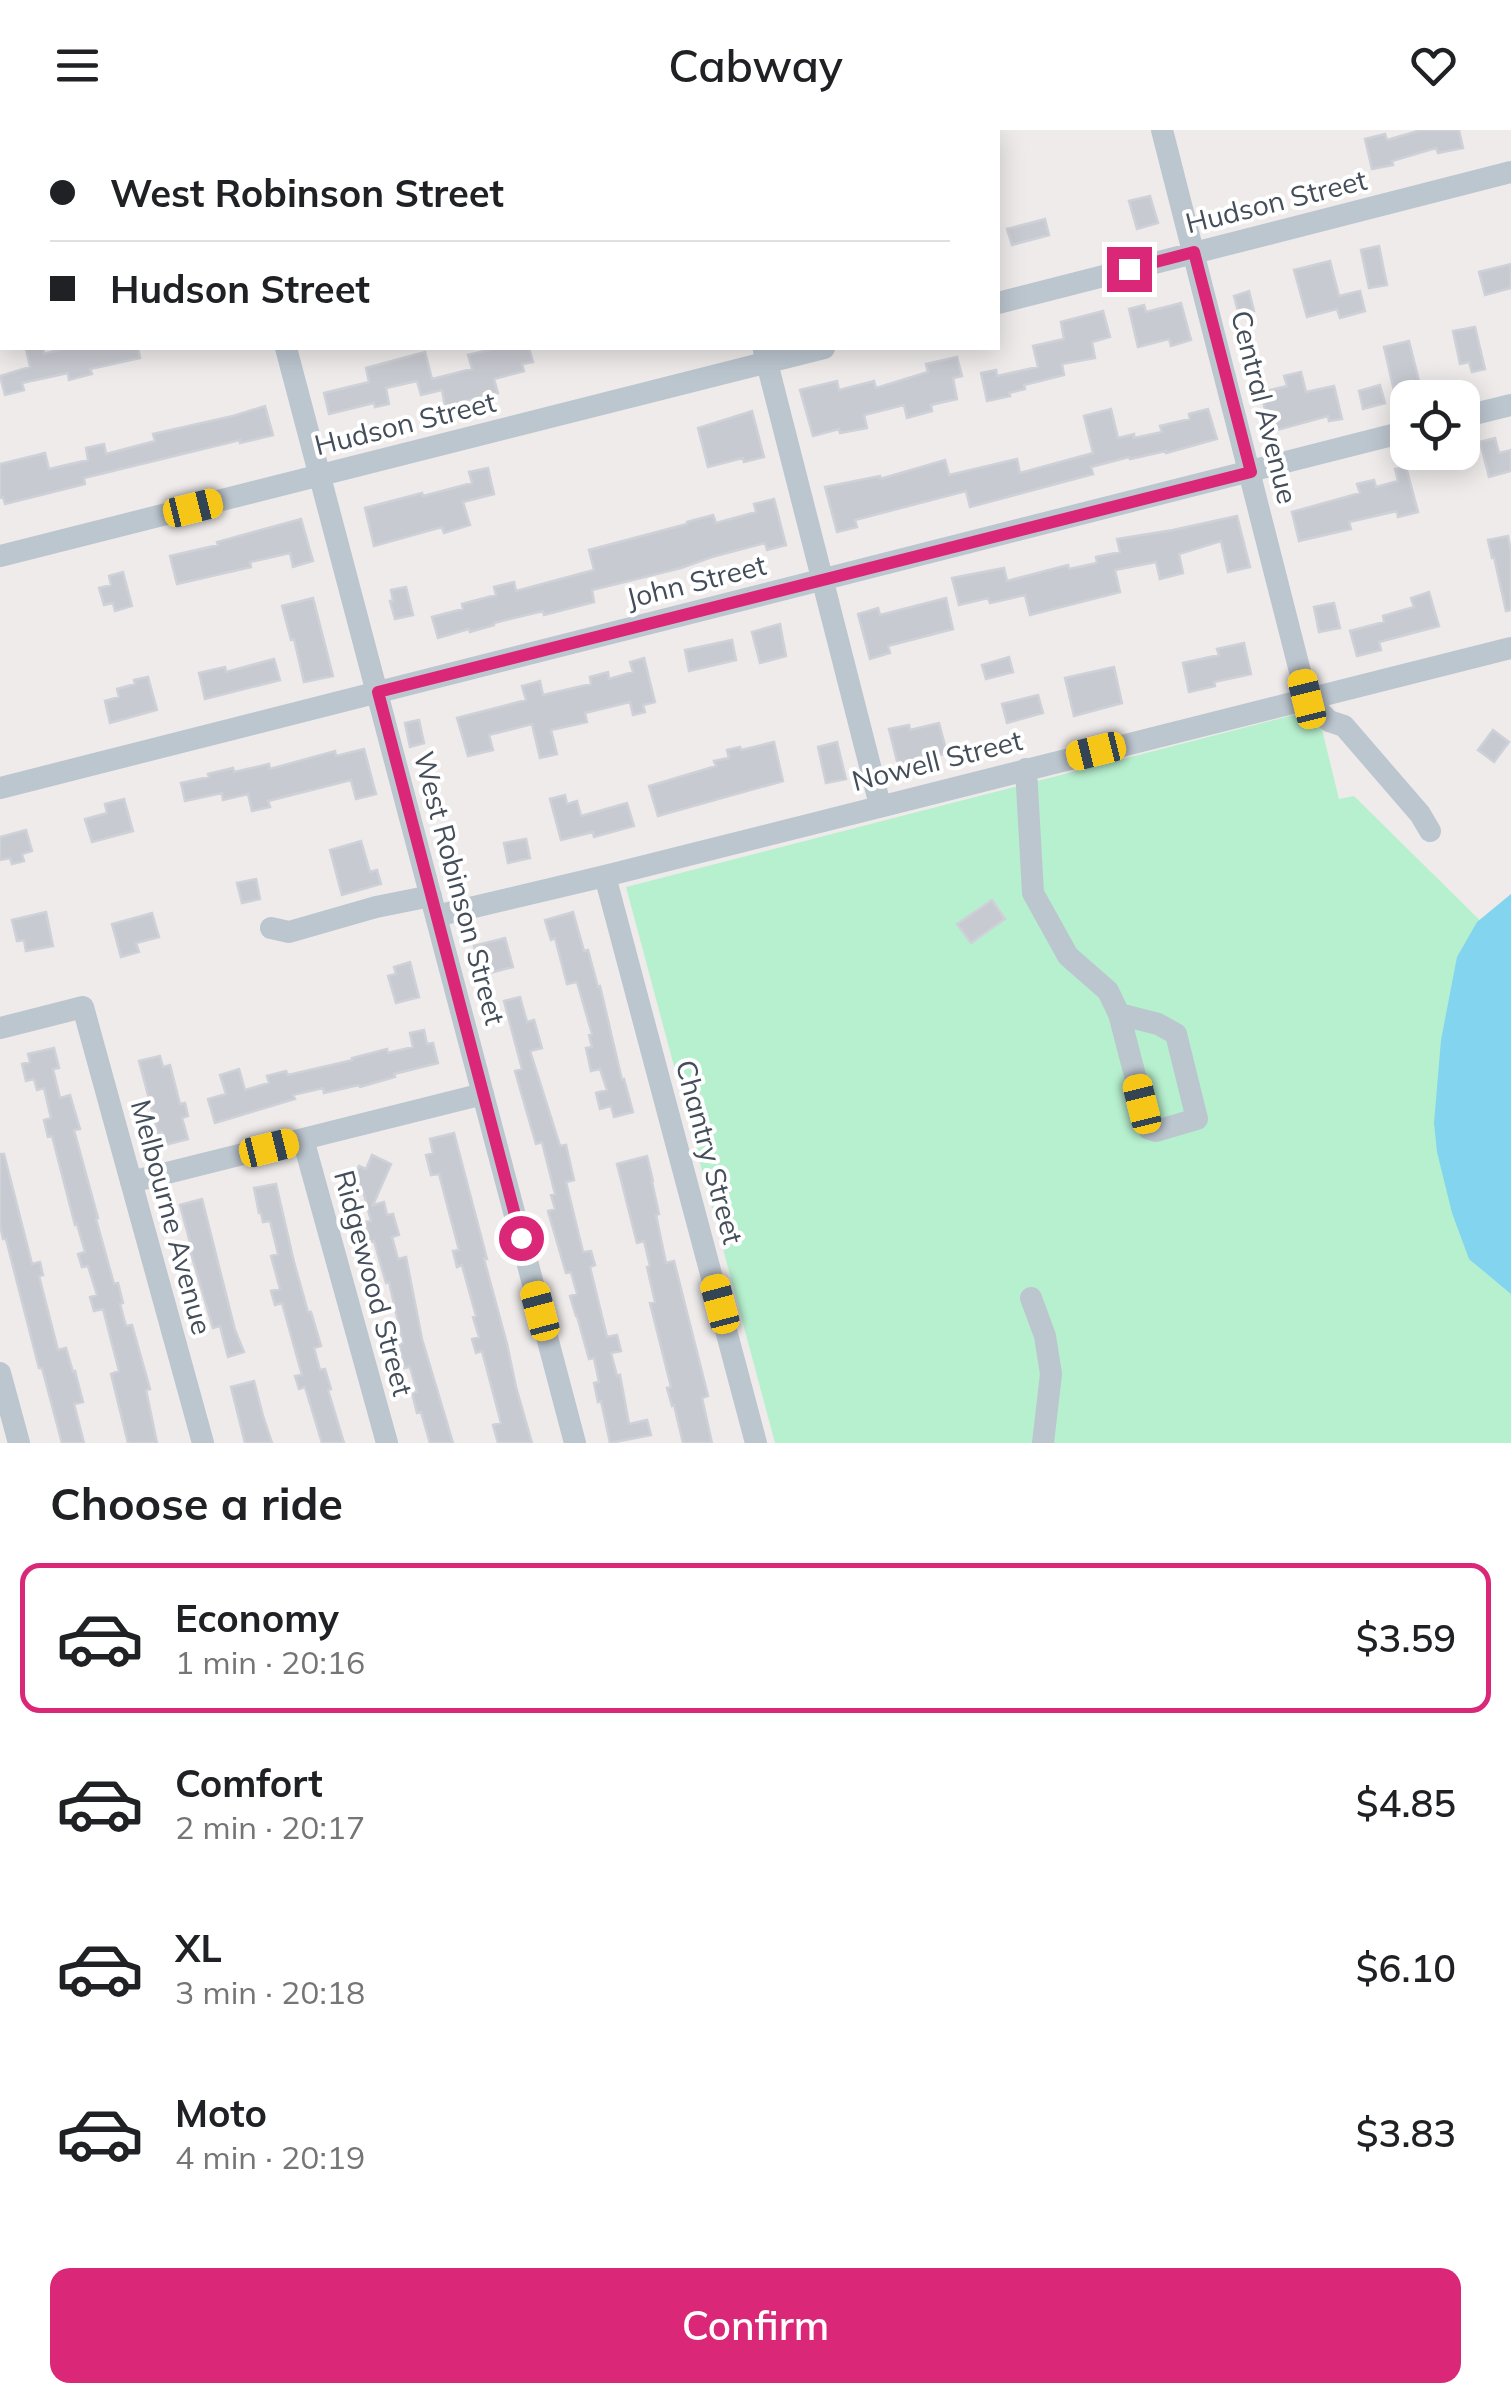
<!DOCTYPE html>
<html lang="en">
<head>
<meta charset="utf-8">
<style>
	:root { --surface:#fff; --page:#f2f2f2; --text:#202124; --muted:#757577; --line:#e0e0e0; --accent:#db2777 }
	body { margin:0; font-family:Mulish,sans-serif; background:var(--page); color:var(--text); height:100vh; display:flex; flex-direction:column; font-size:38px; white-space:nowrap }
	* { box-sizing:border-box; margin:0 }
	p { font-size:32px; color:var(--muted) }
	.icon { flex:none; width:55px; height:55px; fill:none; stroke:currentColor; stroke-width:2; stroke-linecap:round; stroke-linejoin:round }
	.map { position:relative; height:1313px; overflow:hidden }
	.details { display:flex; flex-direction:column; background:var(--surface); flex:1 }
	.details>* { flex:none }
	.top-card { position:absolute; left:0px; top:0px; width:1000px; height:220px; box-shadow:0 5px 25px #0003; display:grid; align-content:center; height:220px; padding:0 50px; background:var(--surface) }
	.fabs { position:absolute; left:1390px; top:250px; display:grid; gap:20px }
	.fabs a { display:grid; place-items:center; width:90px; height:90px; border-radius:20px; background:var(--surface); box-shadow:0 5px 25px #0003; font-size:50px }
	.end { position:absolute; width:45px; height:45px; margin:-22px; border:12px solid #db2777; background:#fff; box-shadow:0 0 0 5px #fff }
	.from { border-radius:50% }
	.car { position:absolute; width:30px; height:60px; margin:-30px -15px; border-radius:12px; box-shadow:0 0 8px 2px #0007; background:linear-gradient(#f5c518 24%,#345 0 40%,#f5c518 0 76%,#345 0 86%,#f5c518 0) }
	.top-card b { display:flex; align-items:center; gap:35px; height:95px; font-size:38px }
	.top-card b+b { border-top:2px solid var(--line) }
	.top-card i { width:25px; height:25px; background:var(--text) }
	ul { padding:0; list-style:none }
	li { display:flex; align-items:center; gap:30px; height:150px; margin:0 20px 15px; padding:0 30px; border:5px solid transparent; border-radius:20px }
	li div { flex:1 }
	li b { display:block; font-size:38px }
	li em { font-style:normal; font-weight:600 }
	li.selected { border-color:var(--accent) }
	li>.icon { width:90px; height:90px; stroke-width:1.5 }
	h2 { padding:0 50px; font-size:45px; line-height:120px }
	.button { display:flex; gap:20px; margin-top:auto; padding:20px 50px }
	.button a { flex:1; height:115px; border-radius:20px; background:var(--accent); color:#fff; font-size:40px; font-weight:600; line-height:115px; text-align:center }
	header { display:flex; justify-content:space-between; align-items:center; height:130px; padding:0 50px; background:var(--surface); font-size:45px; font-weight:600 }
	.map>svg:first-child { display:block }
	.green { fill:#b7f0cf }
	.water { fill:#82d4ef }
	.building { fill:#c8cad1; stroke:#cfd1d8; stroke-width:2.5 }
	.lines { fill:none; stroke-linecap:round; stroke-linejoin:round }
	.minor { stroke:#bcc6cf; stroke-width:22 }
	.route { stroke:#db2777; stroke-width:12 }
	.labels { text-anchor:middle; dominant-baseline:central; stroke-width:8; stroke-linejoin:round; paint-order:stroke }
	.street-label { font-size:28px; fill:#444e5a; stroke:#fff }
</style>
</head>
<body>
<header><svg class="icon" aria-label="menu" viewBox="0 0 24 24"><path d="M4 6h16M4 12h16M4 18h16"/></svg>Cabway<svg class="icon" aria-label="heart" viewBox="0 0 24 24"><path d="M12 20l-8-8c-3-5 5-10 8-4 3-6 11-1 8 4z"/></svg></header>
<div class="map">
<svg width="1511" height="1313" viewBox="0 0 1511 1313">
	<rect width="100%" height="100%" fill="#efebeb"/>
	<path class="green" d="M 1317,579 L 1339,669 L 1354,666 L 1511,821 L 1511,1313 L 775,1313 L 626,757 Z"/>
	<path class="water" d="M 1511,764 L 1511,1164 L 1469,1129 L 1452,1083 L 1437,1022 L 1434,993 L 1441,910 L 1457,827 L 1477,792 Z"/>
	<path class="building" d="M 1421,0 L 1459,0 L 1463,18 L 1438,23 L 1436,18 L 1392,31 L 1393,35 L 1372,39 L 1365,9 L 1385,4 L 1387,10 Z
		M 1150,66 L 1158,93 L 1137,99 L 1129,71 Z
		M 1045,89 L 1049,105 L 1012,115 L 1007,99 Z
		M 1379,116 L 1387,155 L 1369,158 L 1361,120 Z
		M 1330,131 L 1339,166 L 1360,161 L 1365,181 L 1340,188 L 1337,179 L 1307,187 L 1294,140 Z
		M 1511,134 L 1511,158 L 1485,165 L 1479,142 Z
		M 1249,161 L 1254,181 L 1239,185 L 1234,166 Z
		M 1181,173 L 1191,210 L 1171,216 L 1169,209 L 1138,217 L 1129,179 L 1144,175 L 1146,182 Z
		M 1103,181 L 1110,207 L 1092,212 L 1095,228 L 1062,234 L 1064,245 L 1024,255 L 1025,259 L 1009,263 L 1010,266 L 987,271 L 981,243 L 996,240 L 997,246 L 1038,237 L 1033,216 L 1064,209 L 1061,192 Z
		M 1475,197 L 1485,239 L 1472,242 L 1469,232 L 1460,234 L 1453,201 Z
		M 1409,211 L 1420,255 L 1394,261 L 1384,217 Z
		M 34,218 L 43,218 L 44,224 L 66,218 L 138,218 L 140,228 L 90,239 L 92,244 L 69,250 L 68,243 L 22,253 L 24,260 L 5,265 L 0,246 L 30,237 L 26,219 Z
		M 497,218 L 529,218 L 533,232 L 522,234 L 524,241 L 494,249 L 498,263 L 445,276 L 442,260 L 421,265 L 417,251 L 386,258 L 389,274 L 375,277 L 374,273 L 329,284 L 324,263 L 369,252 L 366,238 L 425,222 L 432,249 L 472,239 L 468,225 Z
		M 957,227 L 962,246 L 953,248 L 957,269 L 931,275 L 932,281 L 907,288 L 904,275 L 864,285 L 867,298 L 840,303 L 839,299 L 813,306 L 800,260 L 837,251 L 839,260 L 874,251 L 876,258 L 928,242 L 926,234 Z
		M 1301,242 L 1306,262 L 1334,256 L 1342,289 L 1329,291 L 1328,286 L 1270,302 L 1261,262 L 1287,256 L 1284,246 Z
		M 1380,255 L 1385,273 L 1363,279 L 1359,261 Z
		M 265,276 L 273,305 L 240,313 L 240,310 L 84,348 L 85,354 L 5,374 L 3,367 L 0,368 L 0,334 L 45,323 L 49,339 L 88,330 L 86,318 L 104,314 L 106,324 L 155,311 L 153,304 L 233,286 Z
		M 1111,279 L 1118,308 L 1134,304 L 1134,308 L 1162,302 L 1160,296 L 1190,289 L 1189,284 L 1208,279 L 1217,309 L 1166,323 L 1166,321 L 1130,329 L 1129,327 L 1091,337 L 1093,344 L 970,377 L 966,361 L 855,390 L 857,397 L 837,402 L 825,357 L 880,346 L 880,349 L 945,330 L 949,345 L 1017,329 L 1020,343 L 1093,323 L 1084,286 Z
		M 752,281 L 764,327 L 744,332 L 743,328 L 708,337 L 698,298 Z
		M 1495,308 L 1499,323 L 1511,320 L 1511,341 L 1489,347 L 1480,312 Z
		M 1406,337 L 1418,382 L 1398,387 L 1397,381 L 1349,392 L 1351,399 L 1299,411 L 1292,382 L 1360,363 L 1357,354 L 1374,350 L 1376,357 L 1398,351 L 1395,339 Z
		M 488,338 L 494,364 L 463,372 L 470,395 L 444,403 L 442,397 L 374,416 L 365,378 L 422,363 L 423,366 L 472,353 L 469,342 Z
		M 774,369 L 786,415 L 767,420 L 765,413 L 712,427 L 681,438 L 592,460 L 594,472 L 544,485 L 543,481 L 494,493 L 494,495 L 470,502 L 469,499 L 438,508 L 432,487 L 463,479 L 462,474 L 496,465 L 494,457 L 514,452 L 516,461 L 594,440 L 589,420 L 687,394 L 687,392 L 713,385 L 716,393 L 756,382 L 754,374 Z
		M 1237,386 L 1250,437 L 1228,442 L 1221,411 L 1179,424 L 1183,443 L 1160,449 L 1156,432 L 1115,440 L 1120,462 L 1030,485 L 1025,465 L 990,473 L 988,468 L 959,475 L 952,448 L 1004,438 L 1007,451 L 1068,435 L 1069,439 L 1097,433 L 1096,427 L 1120,422 L 1117,409 L 1173,400 Z
		M 301,389 L 313,431 L 293,437 L 290,423 L 250,432 L 251,437 L 177,454 L 170,426 L 218,415 L 217,412 Z
		M 1508,406 L 1511,422 L 1511,480 L 1506,481 L 1494,427 L 1492,428 L 1488,410 Z
		M 123,442 L 132,476 L 115,481 L 113,473 L 104,475 L 99,458 L 111,455 L 109,446 Z
		M 406,457 L 413,485 L 395,489 L 390,471 L 393,471 L 391,460 Z
		M 1429,462 L 1439,496 L 1379,512 L 1381,520 L 1357,526 L 1350,501 L 1384,492 L 1383,486 L 1414,477 L 1411,468 Z
		M 313,468 L 333,546 L 304,552 L 294,509 L 291,510 L 282,476 Z
		M 946,468 L 953,499 L 888,516 L 890,523 L 870,529 L 858,484 L 878,478 L 880,485 Z
		M 1334,473 L 1340,498 L 1319,502 L 1314,477 Z
		M 780,494 L 786,526 L 760,533 L 752,502 Z
		M 732,510 L 736,530 L 689,541 L 685,520 Z
		M 1244,513 L 1251,544 L 1214,552 L 1215,556 L 1189,562 L 1183,533 L 1219,525 L 1217,519 Z
		M 1009,527 L 1013,542 L 986,549 L 982,535 Z
		M 644,528 L 655,572 L 643,575 L 645,582 L 633,585 L 630,572 L 585,583 L 587,592 L 551,600 L 557,624 L 540,628 L 532,594 L 489,605 L 493,620 L 468,626 L 457,588 L 526,570 L 522,556 L 540,551 L 543,565 L 591,554 L 590,547 L 608,542 L 609,549 L 633,542 L 630,532 Z
		M 274,529 L 280,550 L 205,569 L 199,543 L 225,537 L 226,542 Z
		M 1114,537 L 1122,573 L 1074,586 L 1065,548 Z
		M 148,547 L 157,580 L 110,593 L 105,571 L 119,567 L 117,559 L 135,554 L 134,550 Z
		M 1038,565 L 1043,583 L 1007,593 L 1002,574 Z
		M 419,590 L 424,613 L 410,617 L 405,593 Z
		M 939,593 L 947,623 L 898,635 L 889,599 L 909,595 L 910,600 Z
		M 1493,600 L 1509,612 L 1494,632 L 1478,620 Z
		M 774,612 L 783,651 L 658,686 L 649,656 L 716,636 L 714,631 L 729,628 L 727,620 L 740,617 L 741,620 Z
		M 837,612 L 846,649 L 826,653 L 818,617 Z
		M 364,619 L 376,664 L 356,669 L 351,650 L 268,671 L 270,677 L 252,681 L 248,664 L 223,670 L 222,663 L 185,671 L 181,653 L 209,647 L 208,644 L 233,638 L 234,642 L 269,634 L 270,639 L 335,621 L 336,626 Z
		M 565,665 L 567,674 L 577,671 L 581,686 L 627,673 L 634,696 L 594,707 L 593,702 L 561,710 L 550,669 Z
		M 124,669 L 133,701 L 92,712 L 85,689 L 107,683 L 105,674 Z
		M 26,700 L 32,721 L 22,724 L 24,731 L 12,734 L 10,728 L 0,730 L 0,707 Z
		M 526,709 L 530,728 L 508,733 L 504,713 Z
		M 361,711 L 370,742 L 377,740 L 381,754 L 342,765 L 330,720 Z
		M 256,749 L 260,769 L 242,773 L 237,753 Z
		M 992,770 L 1005,789 L 971,813 L 957,794 Z
		M 46,782 L 53,816 L 26,821 L 24,810 L 17,811 L 12,790 Z
		M 573,782 L 584,821 L 588,820 L 598,857 L 600,856 L 622,950 L 624,949 L 633,982 L 614,987 L 611,976 L 600,979 L 596,963 L 607,960 L 600,939 L 591,941 L 586,918 L 592,917 L 589,905 L 592,904 L 577,852 L 567,854 L 555,808 L 551,810 L 545,790 Z
		M 152,783 L 159,807 L 136,813 L 139,822 L 121,827 L 112,794 Z
		M 505,808 L 513,837 L 482,845 L 474,816 Z
		M 410,832 L 419,867 L 396,873 L 388,846 L 396,844 L 394,837 Z
		M 520,867 L 527,892 L 534,890 L 542,918 L 530,921 L 560,1016 L 566,1015 L 574,1050 L 566,1052 L 583,1122 L 591,1121 L 595,1135 L 590,1137 L 607,1207 L 617,1205 L 621,1221 L 611,1223 L 617,1246 L 620,1245 L 629,1294 L 647,1290 L 651,1305 L 610,1313 L 601,1271 L 598,1272 L 594,1253 L 599,1252 L 594,1228 L 589,1229 L 577,1186 L 576,1186 L 570,1166 L 577,1164 L 571,1142 L 566,1143 L 548,1081 L 555,1079 L 551,1065 L 555,1064 L 542,1012 L 536,1014 L 515,941 L 522,939 L 504,871 Z
		M 424,900 L 427,914 L 433,913 L 438,933 L 394,944 L 395,947 L 360,957 L 359,955 L 324,963 L 323,958 L 293,965 L 295,969 L 215,993 L 208,969 L 226,964 L 220,945 L 239,939 L 245,960 L 269,953 L 267,946 L 286,941 L 288,945 L 353,930 L 352,928 L 387,919 L 388,923 L 413,917 L 410,903 Z
		M 54,918 L 59,938 L 53,939 L 60,968 L 70,965 L 80,999 L 74,1000 L 98,1088 L 96,1089 L 114,1154 L 118,1153 L 123,1173 L 120,1174 L 126,1196 L 132,1195 L 150,1259 L 146,1260 L 157,1313 L 128,1313 L 111,1244 L 119,1241 L 103,1179 L 94,1181 L 90,1167 L 97,1165 L 88,1136 L 82,1137 L 78,1124 L 85,1122 L 77,1094 L 75,1095 L 52,1006 L 48,1007 L 44,990 L 51,988 L 44,958 L 37,960 L 34,949 L 26,951 L 22,934 L 30,932 L 28,924 Z
		M 160,926 L 163,937 L 170,935 L 180,974 L 185,973 L 188,986 L 182,988 L 188,1009 L 165,1015 L 162,1002 L 158,1003 L 139,931 Z
		M 454,1003 L 487,1129 L 484,1129 L 507,1214 L 516,1257 L 532,1313 L 498,1313 L 493,1295 L 501,1293 L 482,1221 L 476,1223 L 472,1209 L 479,1207 L 473,1187 L 476,1186 L 462,1135 L 457,1137 L 453,1121 L 459,1120 L 439,1044 L 431,1045 L 426,1025 L 433,1023 L 430,1009 Z
		M 0,1024 L 4,1024 L 32,1134 L 40,1132 L 43,1145 L 39,1146 L 58,1220 L 66,1218 L 73,1242 L 75,1241 L 83,1272 L 74,1274 L 84,1313 L 62,1313 L 42,1238 L 39,1238 L 6,1109 L 3,1109 L 0,1095 Z
		M 372,1025 L 391,1034 L 373,1075 L 384,1072 L 387,1085 L 393,1084 L 399,1105 L 392,1107 L 398,1129 L 406,1127 L 422,1209 L 453,1313 L 430,1313 L 421,1282 L 417,1283 L 412,1263 L 417,1262 L 410,1237 L 404,1238 L 399,1214 L 403,1213 L 389,1152 L 386,1153 L 374,1111 L 370,1112 L 365,1092 L 371,1091 L 363,1061 L 351,1055 L 359,1036 L 366,1039 Z
		M 647,1026 L 653,1051 L 652,1052 L 659,1084 L 656,1085 L 666,1133 L 674,1131 L 708,1266 L 702,1268 L 712,1313 L 683,1313 L 674,1275 L 672,1276 L 667,1258 L 671,1257 L 650,1173 L 655,1172 L 647,1137 L 650,1136 L 644,1111 L 637,1113 L 617,1034 Z
		M 276,1054 L 294,1132 L 308,1182 L 311,1182 L 321,1216 L 314,1218 L 320,1240 L 325,1239 L 331,1259 L 328,1260 L 344,1313 L 322,1313 L 305,1257 L 299,1259 L 295,1246 L 302,1245 L 282,1173 L 275,1175 L 271,1161 L 280,1159 L 271,1126 L 278,1124 L 270,1091 L 263,1092 L 261,1083 L 259,1083 L 254,1058 Z
		M 202,1069 L 235,1200 L 244,1222 L 228,1227 L 220,1196 L 213,1198 L 190,1120 L 192,1120 L 180,1075 Z
		M 254,1251 L 263,1286 L 272,1313 L 245,1313 L 231,1257 Z"/>
	<g class="lines">
		<path class="minor" d="M 706,0 L 707,2
			M 1162,0 L 1307,569
			M 238,2 L 247,0
			M 743,2 L 752,0
			M 998,173 L 1511,42
			M 0,191 L 2,190
			M 286,218 L 575,1313
			M 764,221 L 880,675
			M 1462,287 L 1511,275
			M 0,426 L 824,218
			M 1307,569 L 1329,591 L 1344,596 L 1420,684 L 1430,701
			M 1026,639 L 1033,763 L 1068,826 L 1108,861 L 1119,884 L 1149,999 L 1156,1001 L 1197,989 L 1176,904 L 1158,894 L 1119,884
			M 0,658 L 1408,301
			M 605,746 L 756,1313
			M 436,786 L 605,746 L 1511,518
			M 271,798 L 289,802 L 376,777 L 431,766
			M 0,898 L 83,877 L 203,1313
			M 303,1009 L 387,1313
			M 131,1052 L 483,964
			M 1031,1168 L 1045,1206 L 1051,1244 L 1043,1313
			M 0,1243 L 19,1313"/>
	</g>
	<g class="lines">
		<path class="route" d="M 521,1108 L 378,562 L 1251,342 L 1194,122 L 1129,139"/>
	</g>
	<g class="labels">
		<g class="street-label">
			<text transform="translate(1276 71) rotate(-14)">Hudson Street</text>
			<text transform="translate(1265 277) rotate(76)">Central Avenue</text>
			<text transform="translate(405 293) rotate(-14)">Hudson Street</text>
			<text transform="translate(696 451) rotate(-14)">John Street</text>
			<text transform="translate(937 630) rotate(-14)">Nowell Street</text>
			<text transform="translate(460 758) rotate(75)">West Robinson Street</text>
			<text transform="translate(710 1022) rotate(75)">Chantry Street</text>
			<text transform="translate(172 1087) rotate(75)">Melbourne Avenue</text>
			<text transform="translate(374 1153) rotate(75)">Ridgewood Street</text>
		</g>
	</g>
</svg>
<div class="fabs">
<a><svg class="icon" aria-label="locate" viewBox="0 0 24 24"><circle cx="12" cy="12" r="6"/><path d="M12 2v4M12 18v4M2 12h4M18 12h4"/></svg></a>
</div>
<i class="end from" style="left:521px;top:1108px"></i>
<i class="end" style="left:1129px;top:139px"></i>
<i class="car" style="left:193px;top:378px;rotate:76deg"></i>
<i class="car" style="left:1307px;top:569px;rotate:346deg"></i>
<i class="car" style="left:1096px;top:621px;rotate:256deg"></i>
<i class="car" style="left:1142px;top:974px;rotate:346deg"></i>
<i class="car" style="left:269px;top:1018px;rotate:76deg"></i>
<i class="car" style="left:720px;top:1174px;rotate:345deg"></i>
<i class="car" style="left:540px;top:1181px;rotate:345deg"></i>
<div class="top-card">
<b><i class="from"></i>West Robinson Street</b>
<b><i></i>Hudson Street</b>
</div>
</div>
<section class="details">
<h2>Choose a ride</h2>
<ul>
<li class="selected"><svg class="icon" aria-label="car" viewBox="0 0 24 24"><path d="M5 17H2v-5l4-1 3-4h7l3 4 3 1v5h-3M9 17h6M6 11h13"/><circle cx="7" cy="17" r="2"/><circle cx="17" cy="17" r="2"/></svg><div><b>Economy</b><p>1 min · 20:16</p></div><em>$3.59</em></li>
<li><svg class="icon" aria-label="car" viewBox="0 0 24 24"><path d="M5 17H2v-5l4-1 3-4h7l3 4 3 1v5h-3M9 17h6M6 11h13"/><circle cx="7" cy="17" r="2"/><circle cx="17" cy="17" r="2"/></svg><div><b>Comfort</b><p>2 min · 20:17</p></div><em>$4.85</em></li>
<li><svg class="icon" aria-label="car" viewBox="0 0 24 24"><path d="M5 17H2v-5l4-1 3-4h7l3 4 3 1v5h-3M9 17h6M6 11h13"/><circle cx="7" cy="17" r="2"/><circle cx="17" cy="17" r="2"/></svg><div><b>XL</b><p>3 min · 20:18</p></div><em>$6.10</em></li>
<li><svg class="icon" aria-label="car" viewBox="0 0 24 24"><path d="M5 17H2v-5l4-1 3-4h7l3 4 3 1v5h-3M9 17h6M6 11h13"/><circle cx="7" cy="17" r="2"/><circle cx="17" cy="17" r="2"/></svg><div><b>Moto</b><p>4 min · 20:19</p></div><em>$3.83</em></li>
</ul>
<div class="button"><a>Confirm</a></div>
</section>
</body>
</html>
